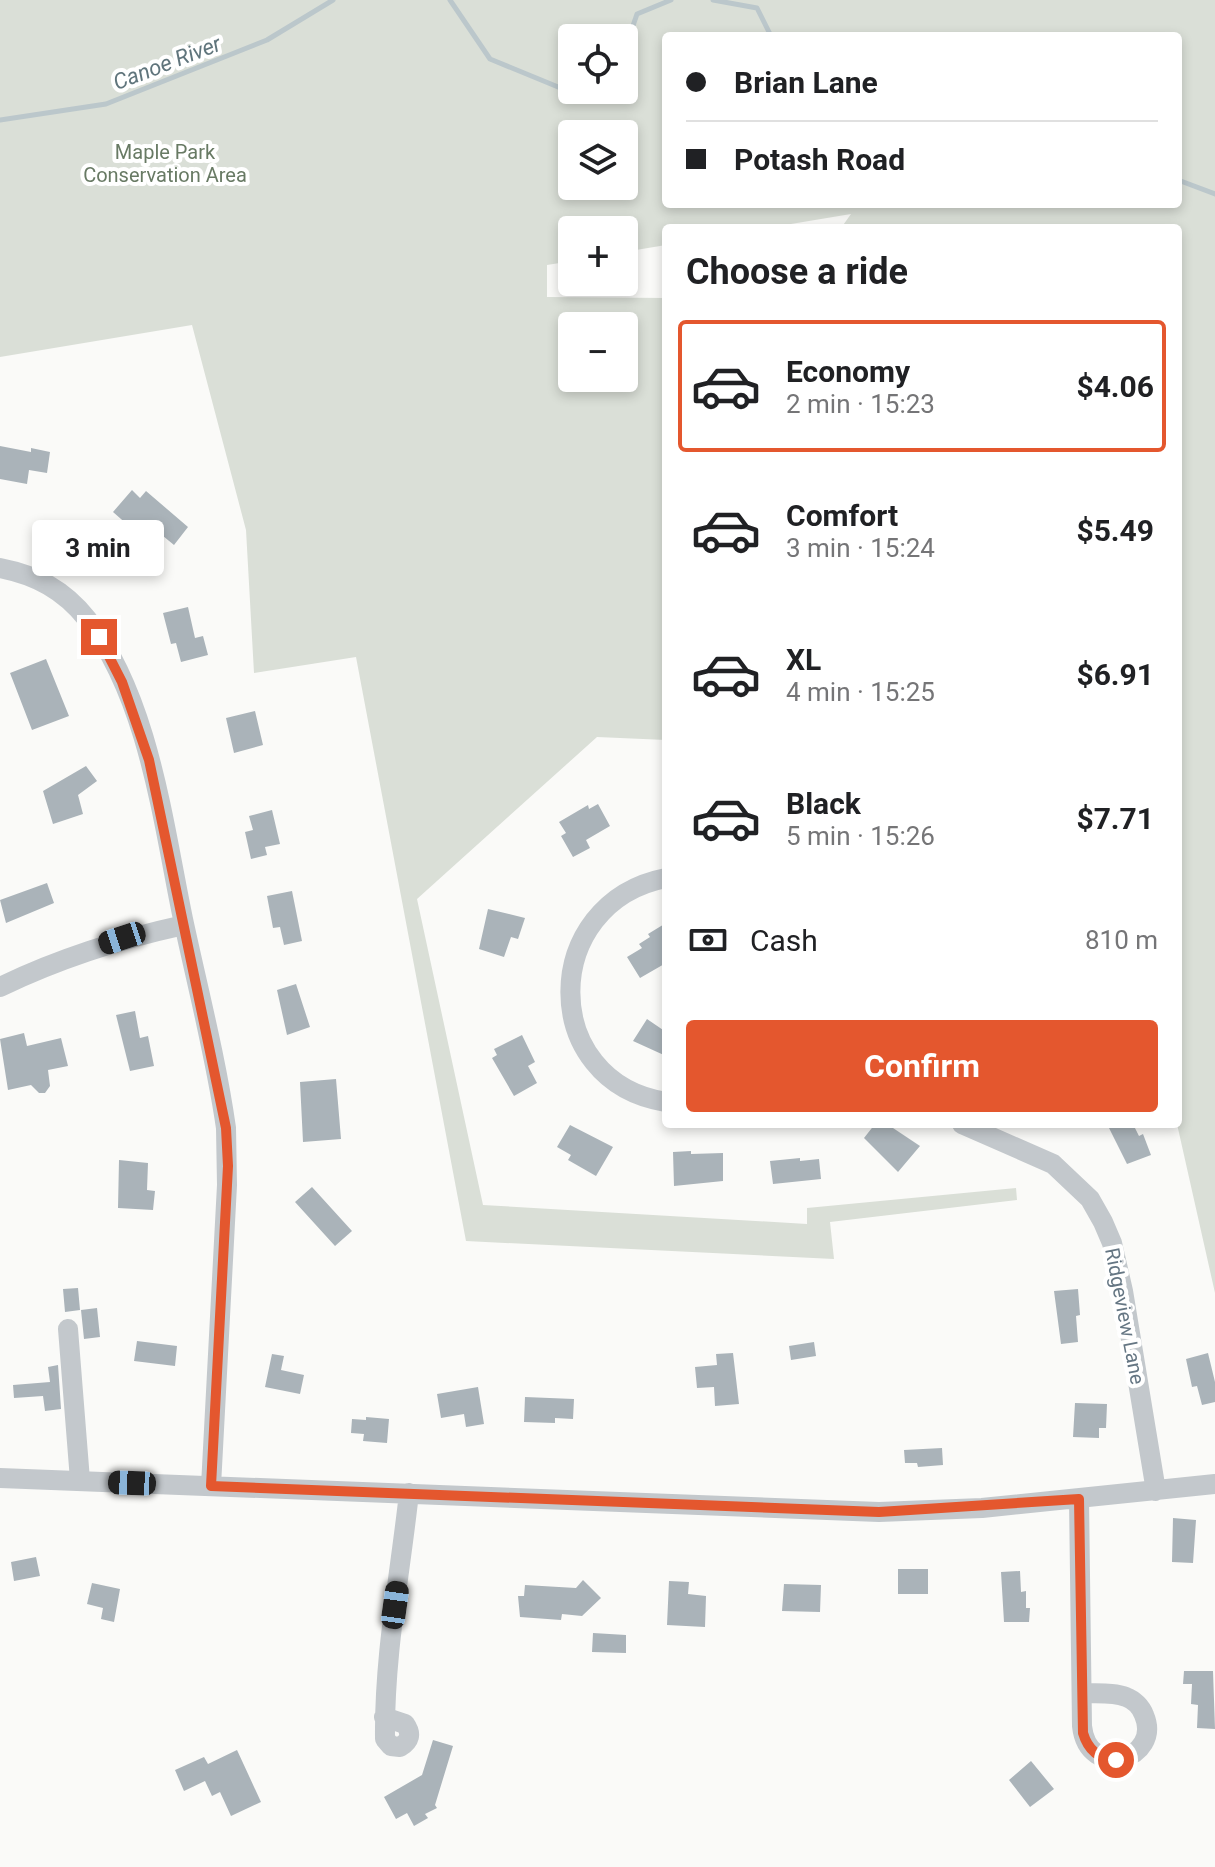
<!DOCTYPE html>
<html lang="en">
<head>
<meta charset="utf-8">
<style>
	:root { --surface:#fff; --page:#f6f6f6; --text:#202124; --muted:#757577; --line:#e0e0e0; --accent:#e4572e }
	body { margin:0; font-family:Roboto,sans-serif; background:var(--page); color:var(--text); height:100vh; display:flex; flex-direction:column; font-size:30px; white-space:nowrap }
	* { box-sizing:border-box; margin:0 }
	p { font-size:26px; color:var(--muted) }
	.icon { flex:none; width:44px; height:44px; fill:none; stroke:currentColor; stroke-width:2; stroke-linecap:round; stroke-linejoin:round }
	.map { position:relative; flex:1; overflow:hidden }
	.side { position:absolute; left:662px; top:224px; width:520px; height:904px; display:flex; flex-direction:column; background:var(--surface); border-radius:8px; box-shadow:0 4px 12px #0003 }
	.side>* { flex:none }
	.top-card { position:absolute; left:662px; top:32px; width:520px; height:176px; border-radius:8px; box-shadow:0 4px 12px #0003; display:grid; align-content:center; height:176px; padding:0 24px; background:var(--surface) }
	.buttons { position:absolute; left:558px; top:24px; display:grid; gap:16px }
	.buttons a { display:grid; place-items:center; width:80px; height:80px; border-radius:8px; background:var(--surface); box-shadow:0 4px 12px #0003; font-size:40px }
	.end { position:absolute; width:36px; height:36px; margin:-18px; border:10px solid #e4572e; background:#fff; box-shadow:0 0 0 4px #fff }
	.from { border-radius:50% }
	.bubble { position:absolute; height:56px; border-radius:8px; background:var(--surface); box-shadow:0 4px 12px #0003; font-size:26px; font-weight:700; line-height:56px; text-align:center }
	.car { position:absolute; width:24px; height:48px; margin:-24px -12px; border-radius:10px; box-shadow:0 0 6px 2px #0007; background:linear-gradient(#222 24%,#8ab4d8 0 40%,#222 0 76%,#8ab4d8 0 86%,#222 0) }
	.top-card b { display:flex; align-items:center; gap:28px; height:76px; font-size:30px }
	.top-card b+b { border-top:2px solid var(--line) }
	.top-card i { width:20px; height:20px; background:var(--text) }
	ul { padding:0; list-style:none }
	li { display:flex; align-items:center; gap:24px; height:132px; margin:0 16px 12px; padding:0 8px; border:4px solid transparent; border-radius:8px }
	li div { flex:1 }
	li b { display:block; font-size:30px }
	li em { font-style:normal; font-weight:700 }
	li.active { border-color:var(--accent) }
	li>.icon { width:72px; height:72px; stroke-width:1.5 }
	h2 { padding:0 24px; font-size:36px; line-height:96px }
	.pay { display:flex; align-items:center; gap:20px; height:88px; padding:0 24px; font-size:30px }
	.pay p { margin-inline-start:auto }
	.primary-button { display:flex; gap:16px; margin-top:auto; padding:16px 24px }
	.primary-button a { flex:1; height:92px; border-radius:8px; background:var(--accent); color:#fff; font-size:32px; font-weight:700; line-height:92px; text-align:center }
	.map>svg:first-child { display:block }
	.green { fill:#dadfd7; fill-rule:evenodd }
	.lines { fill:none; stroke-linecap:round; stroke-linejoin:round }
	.stream { stroke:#bbc7cb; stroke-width:5 }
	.building { fill:#aab3b9 }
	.minor { stroke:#c3c8cc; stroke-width:20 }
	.route { stroke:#e4572e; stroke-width:10 }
	.labels { text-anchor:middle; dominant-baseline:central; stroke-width:8; stroke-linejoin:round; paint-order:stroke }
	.park-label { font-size:20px; fill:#687a64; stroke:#fff }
	.street-label { font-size:20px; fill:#657683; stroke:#fff }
	.water-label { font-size:22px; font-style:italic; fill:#60757c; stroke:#fff }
</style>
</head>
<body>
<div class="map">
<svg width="1215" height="1867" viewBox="0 0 1215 1867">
	<rect width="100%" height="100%" fill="#fafaf8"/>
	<path class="green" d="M 0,0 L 1215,0 L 1215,1293 L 1177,1124 L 1178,228 L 841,228 L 851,214 L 767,228 L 666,228 L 666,245 L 624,252 L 624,230 L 572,230 L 572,261 L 547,265 L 547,297 L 666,298 L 666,740 L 597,737 L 417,899 L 483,1205 L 807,1224 L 807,1208 L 1016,1188 L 1017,1200 L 830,1222 L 834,1259 L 466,1241 L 356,657 L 254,673 L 246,530 L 192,325 L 0,357 ZM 1178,36 L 1178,204 L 666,204 L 666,36 ZM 572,38 L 624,38 L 624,90 L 572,90 ZM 572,134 L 624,134 L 624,186 L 572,186 ZM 572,326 L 624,326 L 624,378 L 572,378 Z"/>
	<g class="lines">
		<path class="stream" d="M 450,0 L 490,59 L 563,89 L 572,87
			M 713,0 L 757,8 L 771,36
			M 624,52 L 637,14 L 671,0
			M 0,120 L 106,104 L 267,40 L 333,0
			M 1178,180 L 1215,194"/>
	</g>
	<path class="building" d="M 0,446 L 31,452 L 31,448 L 50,452 L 47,473 L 29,470 L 27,484 L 0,479 Z
		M 132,490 L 140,498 L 146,491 L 188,527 L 174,545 L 146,522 L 137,533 L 113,512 Z
		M 188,607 L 195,638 L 203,636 L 208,655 L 181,662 L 176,643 L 171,644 L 163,613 Z
		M 46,659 L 69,716 L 32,730 L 10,673 Z
		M 255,711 L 263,745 L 234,753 L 226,718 Z
		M 86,766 L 97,781 L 78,795 L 83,814 L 53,824 L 43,791 Z
		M 598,804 L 610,826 L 586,840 L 590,848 L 573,857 L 561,836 L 566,833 L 559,822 L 588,805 L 589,809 Z
		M 272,810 L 280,844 L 265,847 L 267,855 L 251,859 L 245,832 L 253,830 L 249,816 Z
		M 47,883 L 54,903 L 6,923 L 0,900 Z
		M 292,891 L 302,941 L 284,945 L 280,927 L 273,928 L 267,896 Z
		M 488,909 L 525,918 L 518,939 L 511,937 L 504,957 L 479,949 Z
		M 666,923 L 666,963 L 640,978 L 627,957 L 642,948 L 639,944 L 650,937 L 648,934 Z
		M 296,984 L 310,1027 L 287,1035 L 277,990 Z
		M 135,1011 L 140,1038 L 148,1036 L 154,1066 L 130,1071 L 116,1015 Z
		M 647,1019 L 666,1032 L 666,1056 L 633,1041 Z
		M 24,1033 L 27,1046 L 61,1038 L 68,1066 L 48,1070 L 50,1086 L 45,1093 L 39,1093 L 31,1085 L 8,1090 L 0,1039 Z
		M 522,1035 L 535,1062 L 528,1066 L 537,1083 L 514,1096 L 492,1058 L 497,1055 L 494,1049 Z
		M 336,1079 L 341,1139 L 303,1142 L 300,1082 Z
		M 875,1124 L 887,1124 L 920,1146 L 898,1172 L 864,1138 Z
		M 1107,1124 L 1133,1124 L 1139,1136 L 1143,1134 L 1151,1155 L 1127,1164 Z
		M 570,1125 L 613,1147 L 596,1176 L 568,1160 L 571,1155 L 557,1147 Z
		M 691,1151 L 691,1154 L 723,1153 L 723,1181 L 674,1186 L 673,1152 Z
		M 800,1158 L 800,1161 L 819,1159 L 821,1179 L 773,1184 L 770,1161 Z
		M 119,1160 L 148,1163 L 147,1190 L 155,1191 L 153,1210 L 118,1208 Z
		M 312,1187 L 352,1231 L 335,1246 L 295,1202 Z
		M 78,1288 L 80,1310 L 65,1312 L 63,1289 Z
		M 1078,1289 L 1080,1315 L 1076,1316 L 1078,1342 L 1061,1344 L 1054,1291 Z
		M 97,1308 L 100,1337 L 84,1339 L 81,1310 Z
		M 137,1341 L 177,1346 L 175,1366 L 134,1361 Z
		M 814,1342 L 816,1356 L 791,1360 L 789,1346 Z
		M 733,1353 L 739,1404 L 715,1406 L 714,1387 L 697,1388 L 695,1367 L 717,1365 L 716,1354 Z
		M 1208,1353 L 1215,1382 L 1215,1402 L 1202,1405 L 1197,1386 L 1192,1387 L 1186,1359 Z
		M 272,1354 L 284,1356 L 281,1370 L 304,1375 L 300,1394 L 265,1387 Z
		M 58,1365 L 61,1409 L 45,1411 L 43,1396 L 14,1398 L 13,1385 L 50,1382 L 48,1367 Z
		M 478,1387 L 484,1424 L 466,1427 L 464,1414 L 441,1418 L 437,1394 Z
		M 525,1397 L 574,1399 L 573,1419 L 555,1418 L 555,1423 L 524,1422 Z
		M 1075,1403 L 1107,1404 L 1106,1428 L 1099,1428 L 1099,1438 L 1073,1437 Z
		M 366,1417 L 389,1419 L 387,1443 L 363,1441 L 364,1434 L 351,1433 L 352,1419 L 366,1420 Z
		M 942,1448 L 943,1465 L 918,1467 L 917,1463 L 905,1463 L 904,1450 Z
		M 1173,1518 L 1196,1520 L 1193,1563 L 1172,1562 Z
		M 36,1557 L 40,1576 L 14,1581 L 11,1562 Z
		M 898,1569 L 928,1569 L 928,1594 L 898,1594 Z
		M 1020,1571 L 1021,1592 L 1026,1591 L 1026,1608 L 1030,1608 L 1029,1622 L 1004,1622 L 1001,1572 Z
		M 583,1580 L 601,1598 L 582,1616 L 562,1614 L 561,1620 L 520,1617 L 518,1596 L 524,1596 L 525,1585 L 576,1588 Z
		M 669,1581 L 689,1582 L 688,1594 L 706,1596 L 705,1627 L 667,1625 Z
		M 92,1583 L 120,1589 L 114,1622 L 101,1619 L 103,1608 L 87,1604 Z
		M 784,1584 L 821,1585 L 820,1612 L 782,1611 Z
		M 593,1633 L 626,1635 L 626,1653 L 592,1652 Z
		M 1184,1671 L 1213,1671 L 1215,1729 L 1197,1728 L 1198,1705 L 1191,1704 L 1192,1684 L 1183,1684 Z
		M 433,1740 L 453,1746 L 435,1805 L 437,1808 L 425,1814 L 428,1818 L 414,1826 L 407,1813 L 396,1819 L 384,1797 L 422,1775 Z
		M 237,1750 L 261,1802 L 231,1816 L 220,1792 L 212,1796 L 205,1781 L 184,1791 L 175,1770 L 204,1757 L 208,1764 Z
		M 1031,1761 L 1054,1789 L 1030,1807 L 1009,1780 Z"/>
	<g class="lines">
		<path class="minor" d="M 0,568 C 36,575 64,590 87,619 C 149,699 163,823 183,919 C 198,989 216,1058 226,1128 L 227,1185 L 211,1486
			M 666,878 C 539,903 538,1082 666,1102
			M 0,987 C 60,958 120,939 184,925
			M 962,1124 L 1053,1164 L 1090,1199 L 1103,1222 L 1112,1243 L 1123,1291 L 1156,1491
			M 68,1329 L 80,1480
			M 0,1478 L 879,1512 L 982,1508 L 1215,1484
			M 1079,1499 L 1082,1726 C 1088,1782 1163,1759 1144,1715 C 1141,1707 1134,1700 1126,1697 C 1114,1692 1096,1694 1082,1693
			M 384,1717 L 405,1724 C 412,1734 410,1741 400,1747 L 391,1746 L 385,1739 C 384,1656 400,1575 409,1493"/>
	</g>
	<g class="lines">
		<path class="route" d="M 99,637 L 122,682 L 149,760 L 226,1128 L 228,1166 L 211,1486 L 879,1512 L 1079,1499 L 1083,1733 C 1088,1750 1099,1759 1116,1760"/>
	</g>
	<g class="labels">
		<g class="park-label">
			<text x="165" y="152">Maple Park<tspan x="165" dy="23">Conservation Area</tspan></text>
		</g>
		<g class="street-label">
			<text transform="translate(1125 1316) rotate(79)">Ridgeview Lane</text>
		</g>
		<g class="water-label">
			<text transform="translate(167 63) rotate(-21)">Canoe River</text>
		</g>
	</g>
</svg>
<div class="buttons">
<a><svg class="icon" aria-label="locate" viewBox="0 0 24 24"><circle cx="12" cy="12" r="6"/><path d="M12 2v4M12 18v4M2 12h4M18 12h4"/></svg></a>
<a><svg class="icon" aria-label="layers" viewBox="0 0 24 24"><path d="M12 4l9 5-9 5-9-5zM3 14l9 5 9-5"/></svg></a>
<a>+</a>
<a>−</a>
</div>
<i class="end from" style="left:1116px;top:1760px"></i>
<i class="end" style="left:99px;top:637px"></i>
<div class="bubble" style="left:32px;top:520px;width:132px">3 min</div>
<i class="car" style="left:122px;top:938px;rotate:252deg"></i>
<i class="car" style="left:132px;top:1483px;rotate:272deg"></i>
<i class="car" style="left:395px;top:1605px;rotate:8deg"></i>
<div class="top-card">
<b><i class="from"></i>Brian Lane</b>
<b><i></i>Potash Road</b>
</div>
<section class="side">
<h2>Choose a ride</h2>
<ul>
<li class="active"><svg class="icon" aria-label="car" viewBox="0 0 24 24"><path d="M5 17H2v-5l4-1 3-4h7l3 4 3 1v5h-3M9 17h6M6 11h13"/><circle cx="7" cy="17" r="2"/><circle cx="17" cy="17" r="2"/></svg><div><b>Economy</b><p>2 min · 15:23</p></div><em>$4.06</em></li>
<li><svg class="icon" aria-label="car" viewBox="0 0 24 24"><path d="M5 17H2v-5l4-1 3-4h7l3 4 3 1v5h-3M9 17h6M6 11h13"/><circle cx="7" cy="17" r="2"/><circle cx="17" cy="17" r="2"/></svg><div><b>Comfort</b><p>3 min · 15:24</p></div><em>$5.49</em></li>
<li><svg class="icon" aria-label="car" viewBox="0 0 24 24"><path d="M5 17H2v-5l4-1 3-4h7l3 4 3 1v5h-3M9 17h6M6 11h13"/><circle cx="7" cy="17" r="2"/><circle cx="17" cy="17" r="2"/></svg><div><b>XL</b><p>4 min · 15:25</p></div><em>$6.91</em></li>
<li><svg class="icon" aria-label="car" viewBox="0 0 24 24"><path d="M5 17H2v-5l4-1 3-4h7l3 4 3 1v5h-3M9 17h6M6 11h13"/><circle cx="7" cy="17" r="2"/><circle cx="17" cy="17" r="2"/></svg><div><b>Black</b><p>5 min · 15:26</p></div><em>$7.71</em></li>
</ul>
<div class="pay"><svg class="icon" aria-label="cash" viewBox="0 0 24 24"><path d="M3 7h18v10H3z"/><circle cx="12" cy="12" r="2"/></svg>Cash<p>810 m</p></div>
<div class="primary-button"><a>Confirm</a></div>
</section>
</div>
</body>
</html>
